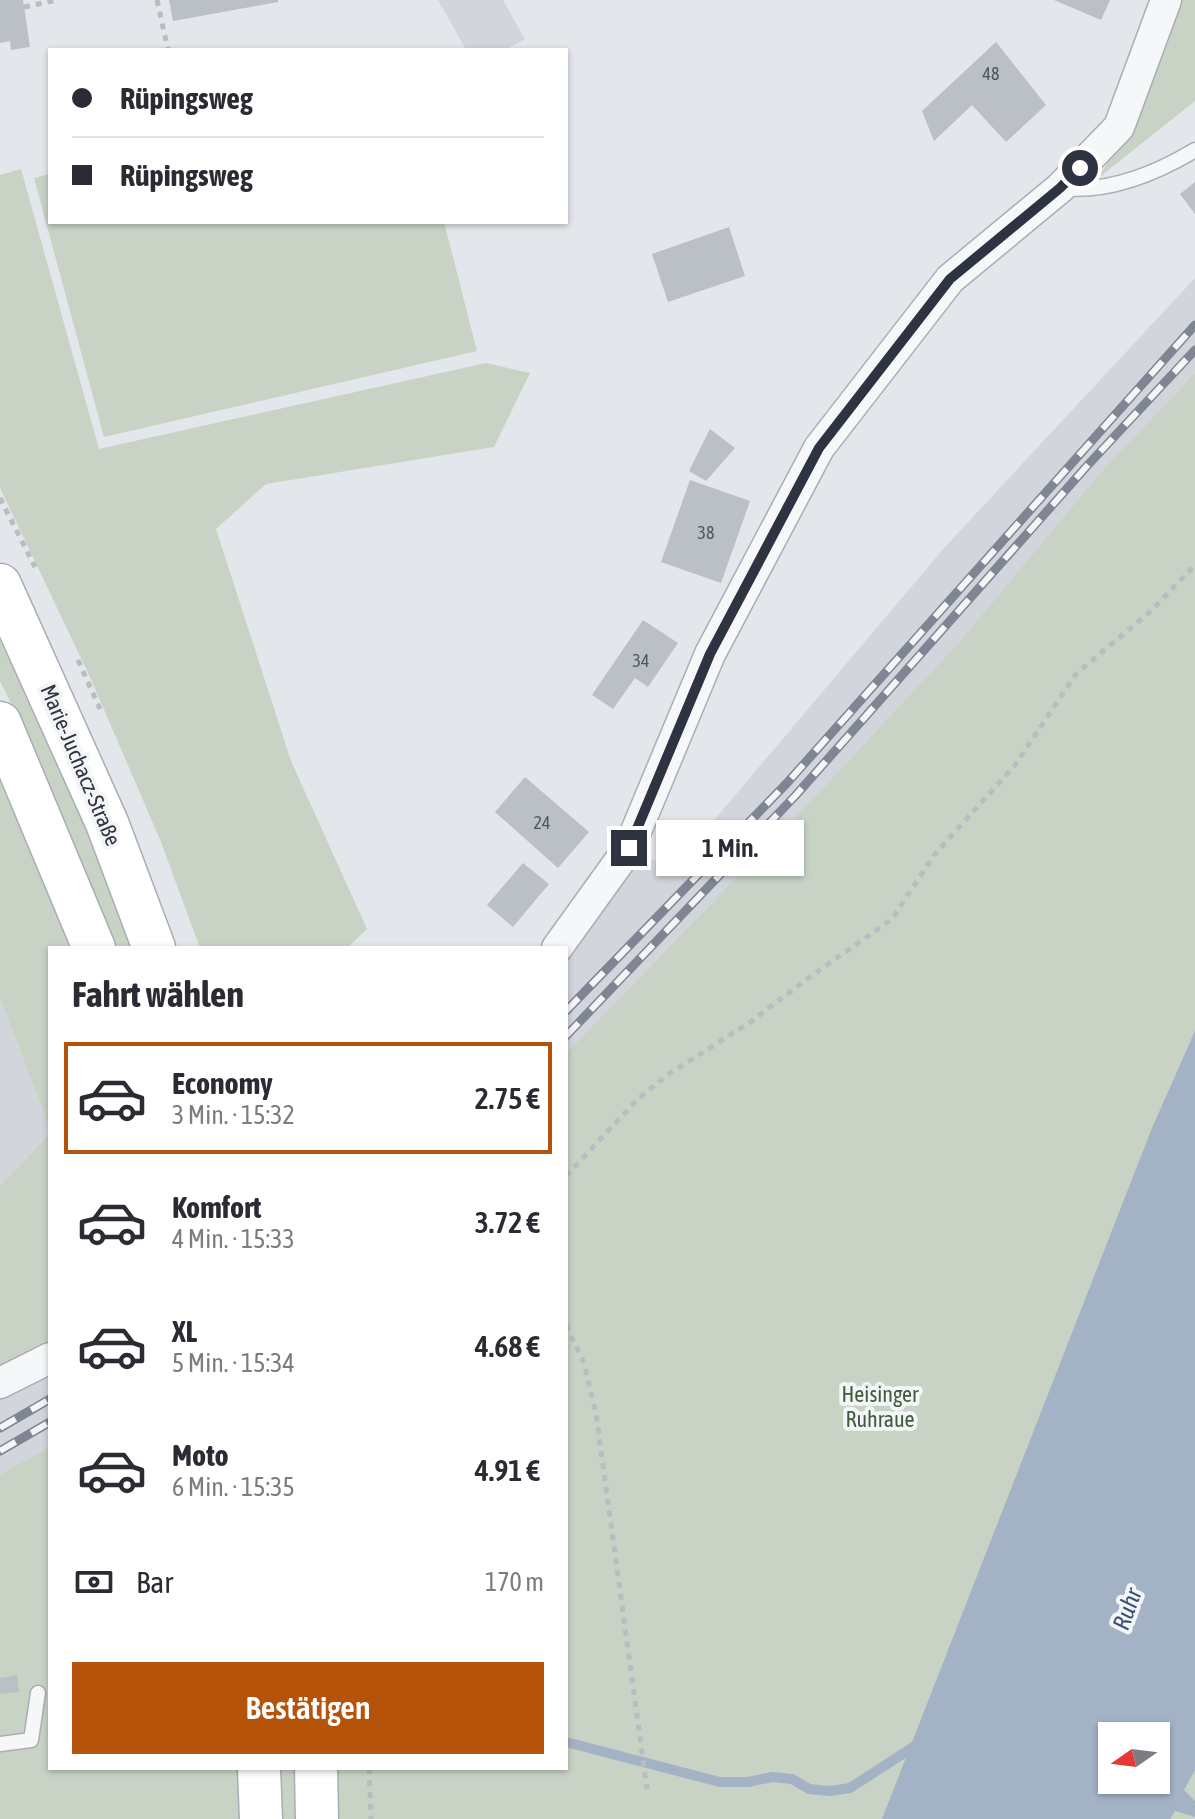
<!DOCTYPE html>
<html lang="de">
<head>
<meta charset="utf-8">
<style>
	:root { --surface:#fff; --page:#f2f2f3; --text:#2b2b33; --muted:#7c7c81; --line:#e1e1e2; --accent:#b45309 }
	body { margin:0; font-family:"Asap Condensed",sans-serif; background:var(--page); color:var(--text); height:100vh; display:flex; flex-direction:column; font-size:30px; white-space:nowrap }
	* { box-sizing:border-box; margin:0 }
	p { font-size:26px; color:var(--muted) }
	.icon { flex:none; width:44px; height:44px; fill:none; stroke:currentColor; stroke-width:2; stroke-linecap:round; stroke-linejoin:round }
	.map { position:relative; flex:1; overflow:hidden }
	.details { position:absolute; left:48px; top:946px; width:520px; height:824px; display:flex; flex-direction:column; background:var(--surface); border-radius:0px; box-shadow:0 2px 6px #0004 }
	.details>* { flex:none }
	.top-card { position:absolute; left:48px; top:48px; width:520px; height:176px; border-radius:0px; box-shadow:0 2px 6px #0004; display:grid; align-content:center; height:176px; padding:0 24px; background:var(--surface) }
	.needle { width:52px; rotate:256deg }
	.controls { position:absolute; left:1098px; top:1722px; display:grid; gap:16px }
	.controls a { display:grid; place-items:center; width:72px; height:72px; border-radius:0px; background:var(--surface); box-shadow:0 2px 6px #0004; font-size:40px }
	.end { position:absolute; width:36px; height:36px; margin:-18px; border:10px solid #2d3340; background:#fff; box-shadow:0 0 0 4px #fff }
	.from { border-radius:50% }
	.bubble { position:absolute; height:56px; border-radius:0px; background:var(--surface); box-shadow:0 2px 6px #0004; font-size:26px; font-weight:600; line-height:56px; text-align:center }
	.top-card b { display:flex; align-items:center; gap:28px; height:76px; font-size:30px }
	.top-card b+b { border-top:2px solid var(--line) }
	.top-card i { width:20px; height:20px; background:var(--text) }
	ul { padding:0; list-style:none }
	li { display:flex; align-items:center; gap:24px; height:112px; margin:0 16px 12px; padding:0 8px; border:4px solid transparent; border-radius:0px }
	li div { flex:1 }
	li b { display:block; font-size:30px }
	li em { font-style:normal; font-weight:600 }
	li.current { border-color:var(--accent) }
	li>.icon { width:72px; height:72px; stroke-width:1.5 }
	h2 { padding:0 24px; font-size:36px; line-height:96px }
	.pay { display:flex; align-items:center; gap:20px; height:88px; padding:0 24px; font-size:30px }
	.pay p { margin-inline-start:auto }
	.button { display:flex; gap:16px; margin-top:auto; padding:16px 24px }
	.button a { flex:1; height:92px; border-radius:0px; background:var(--accent); color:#fff; font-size:32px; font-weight:600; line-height:92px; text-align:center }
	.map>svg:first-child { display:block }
	.built { fill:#d2d5db }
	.green { fill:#c8d3c6; fill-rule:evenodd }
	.water { fill:#a3b2c5; fill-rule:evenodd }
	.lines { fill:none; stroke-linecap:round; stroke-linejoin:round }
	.stream { stroke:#a3b2c5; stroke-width:10 }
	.building { fill:#bbbfc6 }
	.lane-casing { stroke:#a9adb4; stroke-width:17 }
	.street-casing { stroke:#a9adb4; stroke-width:33 }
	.secondary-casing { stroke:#a9adb4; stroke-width:45 }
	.path { stroke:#babcc2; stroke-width:5; stroke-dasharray:6 6; stroke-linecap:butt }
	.lane { stroke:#f6f7f9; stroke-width:14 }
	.street { stroke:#f6f7f9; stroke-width:30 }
	.secondary { stroke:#fff; stroke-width:42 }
	.rail-casing { stroke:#7f8592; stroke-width:9 }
	.rail { stroke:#f3f5f7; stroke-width:6; stroke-dasharray:18; stroke-linecap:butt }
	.route { stroke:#2d3340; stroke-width:10 }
	.labels { text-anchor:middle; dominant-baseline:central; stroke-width:8; stroke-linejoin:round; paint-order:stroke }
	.number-label { font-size:18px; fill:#505662 }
	.street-label { font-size:22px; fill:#2d3340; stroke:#f3f5f7 }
	.park-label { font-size:22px; fill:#415a3c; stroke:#f3f5f7 }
	.water-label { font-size:24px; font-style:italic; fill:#3c5170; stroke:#f3f5f7 }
</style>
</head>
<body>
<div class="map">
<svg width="1195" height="1819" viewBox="0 0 1195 1819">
	<rect width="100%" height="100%" fill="#e3e6ea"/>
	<path class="built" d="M 438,0 L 503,0 L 525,39 L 505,50 L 466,50 Z
		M 1195,278 L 1195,373 L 1100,473 L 960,641 L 809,803 L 566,1053 L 566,956 L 634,857 L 677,864 L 945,547 Z
		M 0,998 L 50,1129 L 50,1134 L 0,1185 Z
		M 50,1367 L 50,1447 L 0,1474 L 0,1393 Z"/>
	<path class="green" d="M 1178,0 L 1195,0 L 1195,101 L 1097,179 L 1126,135 Z
		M 21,169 L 99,449 L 486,363 L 530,373 L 494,447 L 266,484 L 216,529 L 291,761 L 367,929 L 347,948 L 200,948 L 161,842 L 90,677 L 0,488 L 0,175 Z
		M 50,174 L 50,222 L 444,222 L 477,351 L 104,437 L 34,178 Z
		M 1195,373 L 1195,1819 L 0,1819 L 0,1474 L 50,1447 L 50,1768 L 566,1768 L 566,1053 L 809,803 L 960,641 L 1100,473 ZM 1112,1736 L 1156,1736 L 1156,1780 L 1112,1780 Z
		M 0,628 L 48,728 L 132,948 L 114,948 L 79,854 L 32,745 L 0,681 Z
		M 0,738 L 87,948 L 50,948 L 50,1129 L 0,998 Z
		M 50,1134 L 50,1352 L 0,1377 L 0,1185 Z"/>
	<path class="water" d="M 1195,1031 L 1195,1770 L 1184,1790 L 1195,1801 L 1195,1817 L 1175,1811 L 1170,1819 L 882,1819 L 1152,1128 ZM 1112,1736 L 1156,1736 L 1156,1780 L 1112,1780 Z"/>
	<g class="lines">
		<path class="stream" d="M 566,1742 L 720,1782 L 748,1782 L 772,1777 L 792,1779 L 809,1789 L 830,1791 L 850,1788 L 918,1744"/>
	</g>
	<path class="building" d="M 0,0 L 23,0 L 30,47 L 11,50 L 10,41 L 0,43 Z
		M 169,0 L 278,0 L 278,2 L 173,21 Z
		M 1054,0 L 1110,0 L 1101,20 Z
		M 996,42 L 1046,105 L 1006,142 L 972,105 L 934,141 L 922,111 Z
		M 1195,182 L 1195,214 L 1180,194 Z
		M 729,227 L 745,276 L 668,302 L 652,254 Z
		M 710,429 L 735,448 L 706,481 L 689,471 Z
		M 690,480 L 750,501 L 721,583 L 661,562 Z
		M 643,620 L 678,643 L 648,687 L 635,678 L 613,709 L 592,695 Z
		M 525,777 L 589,832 L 558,868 L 495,812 Z
		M 523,863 L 549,884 L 513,927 L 487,905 Z
		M 17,1675 L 19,1692 L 0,1694 L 0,1678 Z"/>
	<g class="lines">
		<g class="lane-casing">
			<path id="lane" d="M 1061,188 C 1108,193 1155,174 1195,150
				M 0,1744 L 31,1740 L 38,1693"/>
		</g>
		<g class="street-casing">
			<path id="street" d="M 557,948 L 629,848 L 710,654 L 819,448 L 950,279 L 1060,188 L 1119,127 L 1166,0
				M 0,1383 L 50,1358"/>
		</g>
		<g class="secondary-casing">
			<path id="secondary" d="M 0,585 L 107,823 L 154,948
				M 0,723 L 94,948
				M 259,1768 L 261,1819
				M 316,1768 L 317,1819"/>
		</g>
		<path class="path" d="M 157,0 L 168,50
			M 24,7 L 57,0
			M 0,498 L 35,567
			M 78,660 L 100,709
			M 566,1176 L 637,1100 L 667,1075 L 749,1023 L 807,979 L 892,919 L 935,854 L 1015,765 L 1076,674 L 1151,611 L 1195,565
			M 566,1325 L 584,1363 L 596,1414 L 647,1789
			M 369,1768 L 371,1819"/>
		<use href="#lane" class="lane"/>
		<use href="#street" class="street"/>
		<use href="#secondary" class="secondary"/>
		<g class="rail-casing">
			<path id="rail" d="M 566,1011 L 787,783 L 1195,325
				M 566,1036 L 796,795 L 1086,467 L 1195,350
				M 0,1428 L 50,1399
				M 0,1451 L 50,1422"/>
		</g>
		<use href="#rail" class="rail"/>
	</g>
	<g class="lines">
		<path class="route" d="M 629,848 L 710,654 L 819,448 L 950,279 L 1060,188 L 1080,168"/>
	</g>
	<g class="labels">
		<g class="number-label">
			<text x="991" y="73">48</text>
			<text x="706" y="532">38</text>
			<text x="641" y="660">34</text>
			<text x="542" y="822">24</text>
		</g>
		<g class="street-label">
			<text transform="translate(81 765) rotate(67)">Marie-Juchacz-Straße</text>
		</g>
		<g class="park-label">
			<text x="880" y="1394">Heisinger<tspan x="880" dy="25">Ruhraue</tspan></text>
		</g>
		<g class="water-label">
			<text transform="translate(1127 1609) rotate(-70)">Ruhr</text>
		</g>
	</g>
</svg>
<div class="controls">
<a><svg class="needle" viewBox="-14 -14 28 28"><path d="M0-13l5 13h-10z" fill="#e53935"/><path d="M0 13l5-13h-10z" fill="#7c7c81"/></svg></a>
</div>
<i class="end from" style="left:1080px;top:168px"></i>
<i class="end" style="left:629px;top:848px"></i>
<div class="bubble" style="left:656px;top:820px;width:148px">1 Min.</div>
<div class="top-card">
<b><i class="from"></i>Rüpingsweg</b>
<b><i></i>Rüpingsweg</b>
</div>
<section class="details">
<h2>Fahrt wählen</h2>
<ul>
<li class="current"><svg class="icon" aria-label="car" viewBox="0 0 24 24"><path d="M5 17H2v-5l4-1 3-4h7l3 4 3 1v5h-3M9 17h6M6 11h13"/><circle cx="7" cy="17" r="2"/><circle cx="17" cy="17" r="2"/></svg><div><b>Economy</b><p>3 Min. · 15:32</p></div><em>2.75 €</em></li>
<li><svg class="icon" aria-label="car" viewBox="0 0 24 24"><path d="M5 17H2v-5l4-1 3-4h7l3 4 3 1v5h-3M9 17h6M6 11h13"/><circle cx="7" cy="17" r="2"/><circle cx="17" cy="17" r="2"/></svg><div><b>Komfort</b><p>4 Min. · 15:33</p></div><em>3.72 €</em></li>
<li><svg class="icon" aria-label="car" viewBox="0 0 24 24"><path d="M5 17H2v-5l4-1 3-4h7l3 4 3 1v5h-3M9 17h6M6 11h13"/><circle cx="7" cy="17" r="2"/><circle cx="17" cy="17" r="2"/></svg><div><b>XL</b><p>5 Min. · 15:34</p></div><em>4.68 €</em></li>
<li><svg class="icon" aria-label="car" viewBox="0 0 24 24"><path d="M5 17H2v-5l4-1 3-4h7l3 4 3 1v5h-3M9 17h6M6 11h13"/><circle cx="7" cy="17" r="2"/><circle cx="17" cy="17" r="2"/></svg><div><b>Moto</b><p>6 Min. · 15:35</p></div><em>4.91 €</em></li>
</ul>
<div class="pay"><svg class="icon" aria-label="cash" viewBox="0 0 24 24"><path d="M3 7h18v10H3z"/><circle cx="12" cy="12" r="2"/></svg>Bar<p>170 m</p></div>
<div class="button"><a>Bestätigen</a></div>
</section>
</div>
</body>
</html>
